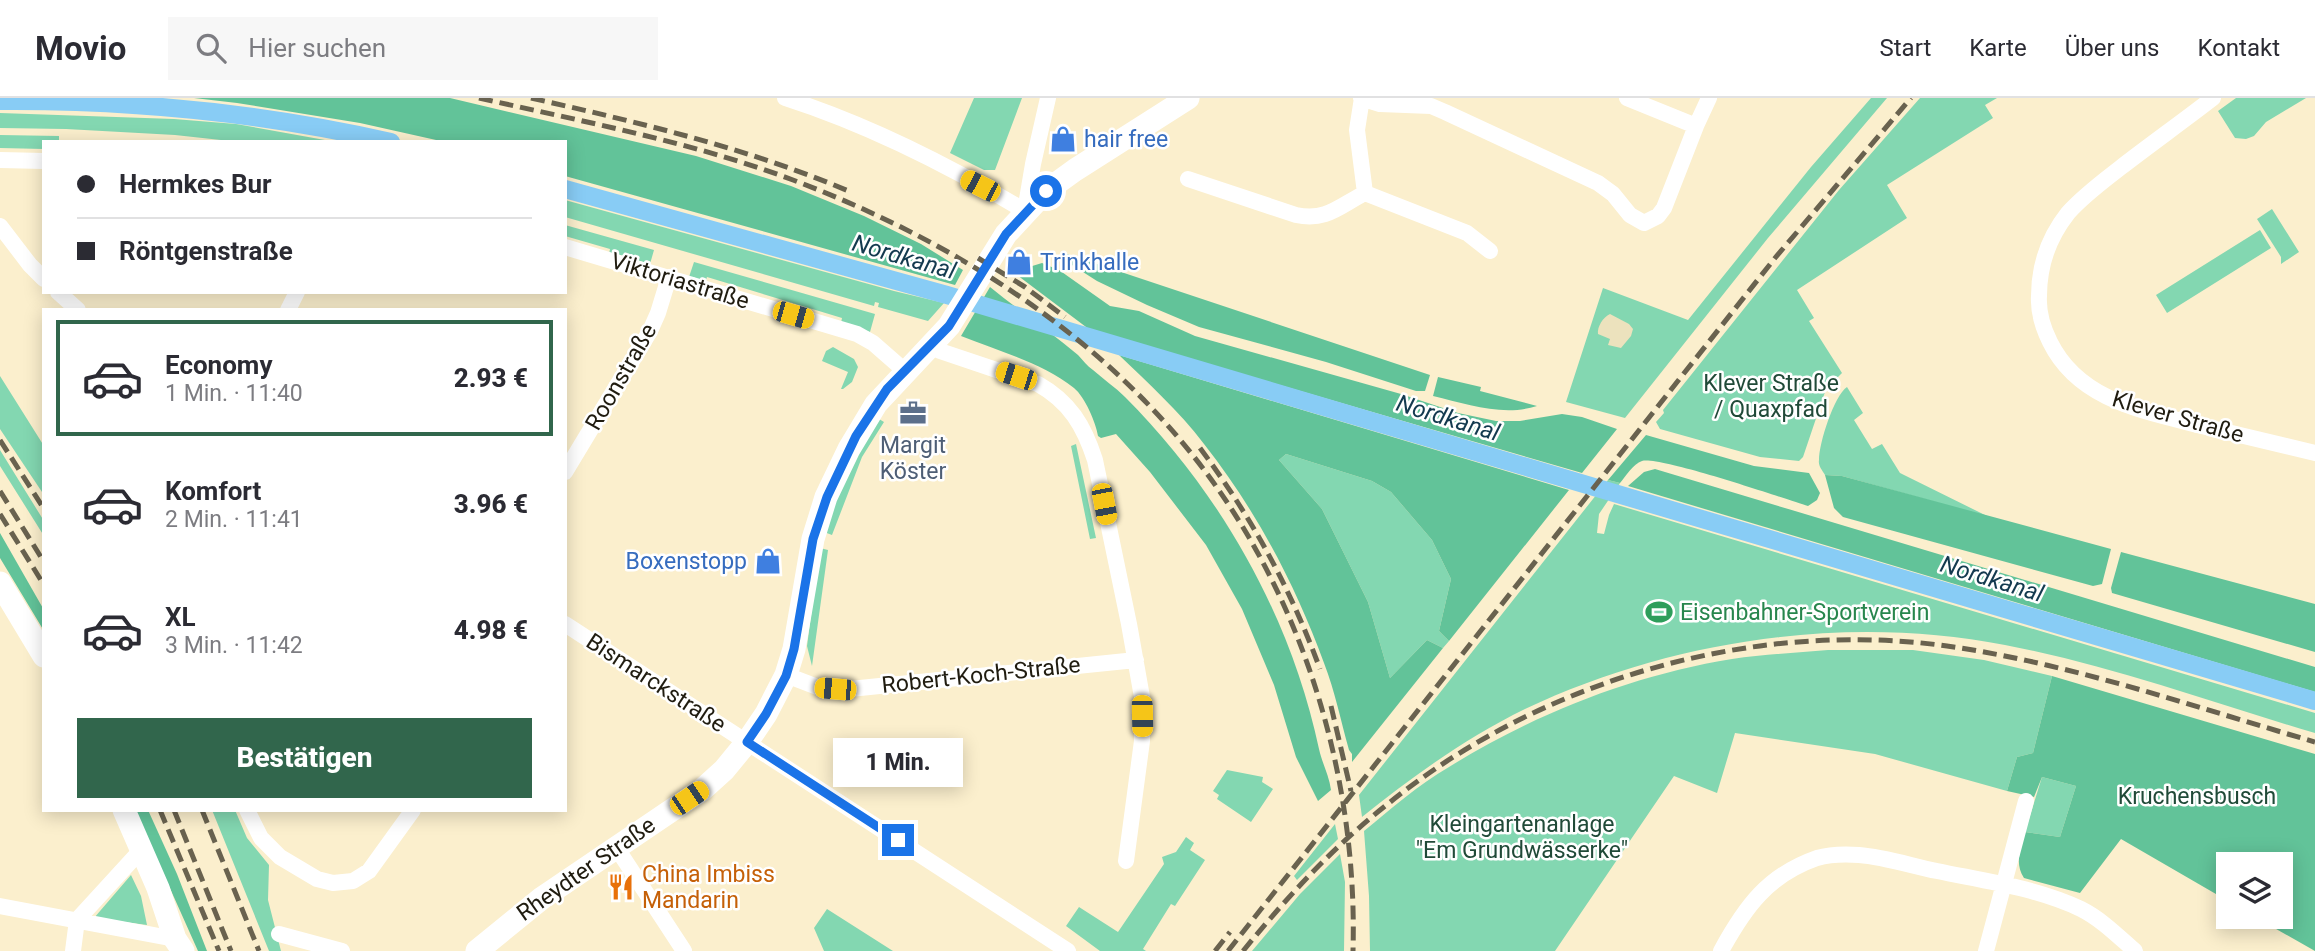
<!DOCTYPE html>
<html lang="de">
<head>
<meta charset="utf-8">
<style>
	:root { --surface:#fff; --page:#f7f7f7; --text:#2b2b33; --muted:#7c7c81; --line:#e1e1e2; --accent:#31664c }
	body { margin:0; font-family:Roboto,sans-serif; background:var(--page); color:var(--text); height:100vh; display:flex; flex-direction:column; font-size:26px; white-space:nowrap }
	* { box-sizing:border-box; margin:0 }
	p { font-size:23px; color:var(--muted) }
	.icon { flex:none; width:38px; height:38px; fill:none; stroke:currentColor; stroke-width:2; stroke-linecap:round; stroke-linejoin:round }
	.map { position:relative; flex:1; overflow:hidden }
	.details { position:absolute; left:42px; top:210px; width:525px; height:504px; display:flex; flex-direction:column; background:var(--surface); border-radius:0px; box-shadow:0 4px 18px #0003 }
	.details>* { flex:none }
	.guide { position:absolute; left:42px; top:42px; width:525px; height:154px; border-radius:0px; box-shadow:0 4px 18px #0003; display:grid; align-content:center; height:154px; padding:0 35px; background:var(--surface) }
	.buttons { position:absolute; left:2216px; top:754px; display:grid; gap:14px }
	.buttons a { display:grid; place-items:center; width:77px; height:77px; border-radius:0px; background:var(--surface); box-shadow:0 4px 18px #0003; font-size:35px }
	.end { position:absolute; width:32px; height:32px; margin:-16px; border:9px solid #1a73e8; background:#fff; box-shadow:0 0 0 4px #fff }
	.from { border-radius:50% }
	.bubble { position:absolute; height:49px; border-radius:0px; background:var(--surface); box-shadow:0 4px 18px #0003; font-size:23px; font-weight:800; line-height:49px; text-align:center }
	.car { position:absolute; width:21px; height:42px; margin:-21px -10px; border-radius:9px; box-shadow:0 0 5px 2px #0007; background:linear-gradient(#f5c518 24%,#345 0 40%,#f5c518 0 76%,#345 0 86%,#f5c518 0) }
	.guide b { display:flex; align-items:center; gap:24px; height:66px; font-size:26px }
	.guide b+b { border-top:2px solid var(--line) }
	.guide i { width:18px; height:18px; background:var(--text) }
	ul { padding:12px 0 0; list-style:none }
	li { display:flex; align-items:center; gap:21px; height:116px; margin:0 14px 10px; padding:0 21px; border:4px solid transparent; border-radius:0px }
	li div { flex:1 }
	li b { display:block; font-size:26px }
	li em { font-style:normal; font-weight:800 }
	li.selected { border-color:var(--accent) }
	li>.icon { width:63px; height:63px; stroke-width:1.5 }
	.primary-button { display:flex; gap:14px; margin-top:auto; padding:14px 35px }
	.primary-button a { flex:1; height:80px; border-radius:0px; background:var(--accent); color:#fff; font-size:28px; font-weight:800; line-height:80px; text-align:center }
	header { display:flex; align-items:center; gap:42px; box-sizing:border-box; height:98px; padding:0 35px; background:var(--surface); border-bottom:2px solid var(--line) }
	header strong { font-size:33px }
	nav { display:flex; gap:38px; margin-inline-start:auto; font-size:24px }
	.search { width:490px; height:63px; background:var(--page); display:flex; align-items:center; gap:18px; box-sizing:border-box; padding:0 24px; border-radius:0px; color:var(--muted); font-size:26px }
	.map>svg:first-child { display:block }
	.green { fill:#83d7b1 }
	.forest { fill:#62c399 }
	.sand { fill:#ece2bd }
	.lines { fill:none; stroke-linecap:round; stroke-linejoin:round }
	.canal { stroke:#88ccf5; stroke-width:18 }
	.minor { stroke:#fff; stroke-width:16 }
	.secondary { stroke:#fff; stroke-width:23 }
	.rail { stroke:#69624f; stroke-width:5; stroke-dasharray:14 7; stroke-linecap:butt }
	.route { stroke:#1a73e8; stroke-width:9 }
	.labels { text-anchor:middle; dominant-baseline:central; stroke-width:5; stroke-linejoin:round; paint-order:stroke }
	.shop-label { font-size:23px; fill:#366cbe; stroke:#fff; text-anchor:start }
	.street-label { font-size:23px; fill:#201c10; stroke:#fff }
	.park-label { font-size:23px; fill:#204a38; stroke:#fff }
	.service-label { font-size:23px; fill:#4e5e75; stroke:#fff }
	.leisure-label { font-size:23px; fill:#27864d; stroke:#fff; text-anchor:start }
	.food-label { font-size:23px; fill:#c56008; stroke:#fff; text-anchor:start }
	.water-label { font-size:24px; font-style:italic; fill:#133a4f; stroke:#fff }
</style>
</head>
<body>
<header>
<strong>Movio</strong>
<div class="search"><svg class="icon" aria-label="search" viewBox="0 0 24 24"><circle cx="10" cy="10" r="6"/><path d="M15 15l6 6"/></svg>Hier suchen</div>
<nav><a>Start</a><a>Karte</a><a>Über uns</a><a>Kontakt</a></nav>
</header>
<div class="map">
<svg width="2315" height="853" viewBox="0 0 2315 853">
	<rect width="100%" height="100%" fill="#fbefcd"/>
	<path class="green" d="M 974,0 L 1022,0 L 995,72 L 984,72 L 950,55 Z
		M 1871,0 L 1887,0 L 1768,140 L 1625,320 L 1566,304 L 1603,190 L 1688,222 L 1811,69 Z
		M 1920,0 L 1997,0 L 1985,7 L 1993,20 L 1887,87 L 1907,120 L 1797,192 L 1814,220 L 1809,223 L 1842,275 L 1826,291 L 1803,359 L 1799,363 L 1760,359 L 1660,331 L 1656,324 L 1664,315 L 1663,312 L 1839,92 Z
		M 2236,0 L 2306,0 L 2266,24 L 2254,38 L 2246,41 L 2235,40 L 2218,13 Z
		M 0,15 L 174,21 L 236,26 L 336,44 L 239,44 L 175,37 L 66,31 L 0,30 Z
		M 0,37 L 59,38 L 59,44 L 44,44 L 44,51 L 0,50 Z
		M 565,102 L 894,193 L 944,205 L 928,223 L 878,209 L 879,205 L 875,204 L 874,208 L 565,119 Z
		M 2272,111 L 2299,154 L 2281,166 L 2281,159 L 2257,121 Z
		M 565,127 L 654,152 L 650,166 L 617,156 L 613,158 L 609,156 L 610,151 L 565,138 Z
		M 2260,132 L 2271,150 L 2167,215 L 2156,197 Z
		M 694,164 L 875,216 L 870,234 L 841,225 L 842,220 L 707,179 L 705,185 L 689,179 Z
		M 833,249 L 854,261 L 858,269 L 852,284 L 843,291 L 841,291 L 848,274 L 822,263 L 826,253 Z
		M 0,278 L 44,348 L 44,397 L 0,331 Z
		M 1847,289 L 1863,315 L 1854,322 L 1872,351 L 1882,346 L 1900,375 L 1989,419 L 1842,378 L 1825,377 C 1822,372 1818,368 1819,362 C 1819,345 1834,298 1847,289 Z
		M 879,321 L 884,324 L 862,359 L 832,437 L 824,434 L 845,379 Z
		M 1076,346 L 1096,440 L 1090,441 L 1071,348 Z
		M 0,352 L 44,423 L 44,438 L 0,368 Z
		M 1286,356 L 1372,383 L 1391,394 L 1432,442 L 1451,481 L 1439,533 L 1449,543 L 1443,550 L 1427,542 L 1390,580 L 1368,504 L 1322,411 L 1279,362 Z
		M 1608,382 L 1620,385 L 1599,416 L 1597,435 L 1604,436 L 1609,417 L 1614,406 L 2315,615 L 2315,635 C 2213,605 2110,567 2005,547 C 1845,516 1671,542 1525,611 C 1466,640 1413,678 1362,719 L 1359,697 Z
		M 820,450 L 828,452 L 812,568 L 807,548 Z
		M 1828,552 L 1913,552 L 1984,562 L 2052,578 L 2033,655 L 2017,659 L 2007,693 L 1875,656 L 1735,635 L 1717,695 L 1674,678 L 1555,853 L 1370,853 L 1369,798 L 1364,733 C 1391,711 1418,687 1449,669 C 1534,616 1633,577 1732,561 C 1763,556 1796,555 1828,552 Z
		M 1227,672 L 1263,679 L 1262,684 L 1273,691 L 1251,724 L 1217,701 L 1219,697 L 1213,693 Z
		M 2042,679 L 2076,688 L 2060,739 L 2025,734 Z
		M 212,712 L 235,712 L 247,740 L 269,767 L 268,802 L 281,853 L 269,853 Z
		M 1335,726 L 1338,741 L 1297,782 L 1294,778 Z
		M 1186,739 L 1194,745 L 1190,752 L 1205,762 L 1175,808 L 1171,806 L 1143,851 L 1146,853 L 1100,853 L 1066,828 L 1079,809 L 1118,834 L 1164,766 L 1162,759 L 1176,754 Z
		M 1340,756 L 1345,784 L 1344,853 L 1252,853 L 1300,796 Z
		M 131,777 L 141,798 L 147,827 L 94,820 Z
		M 827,811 L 893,853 L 824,853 L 814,830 Z"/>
	<path class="forest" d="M 194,0 L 450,0 L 696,58 L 791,88 L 864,118 L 921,146 L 963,172 L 955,187 L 565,78 L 565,44 L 445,44 L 360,25 L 237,5 Z
		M 1067,156 L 1430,277 L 1425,293 L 1416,293 L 1326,264 L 1199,229 L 1147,207 L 1097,183 L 1072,167 Z
		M 1042,165 L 1059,172 L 1110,208 L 1139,213 L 1195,238 L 1401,296 L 1458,315 L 1496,323 L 1520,323 L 1562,316 L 1582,319 L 1617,331 L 1582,375 L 1090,232 L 1013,174 Z
		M 990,189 C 1018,212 1050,233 1078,257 C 1083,262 1087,268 1093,272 C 1103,281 1115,289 1125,299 C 1221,395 1291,519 1319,651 C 1322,665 1329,677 1331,692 L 1318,703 L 1296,659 L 1274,587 L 1242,511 L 1206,447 L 1150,374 L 1116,336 L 1101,340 L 1098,338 C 1096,325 1085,299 1074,290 C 1043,265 998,253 961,238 Z
		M 1119,257 L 1569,392 L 1449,543 L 1439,533 L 1451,481 L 1432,442 L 1391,394 L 1372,383 L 1286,356 L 1279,362 L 1322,411 L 1368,504 L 1390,580 L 1427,542 L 1443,550 L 1352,664 L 1352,656 L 1349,652 C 1341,624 1335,593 1324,565 C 1295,486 1256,412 1204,346 C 1179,313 1148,285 1119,257 Z
		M 1438,279 L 1481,289 L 1480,293 L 1537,308 C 1503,319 1467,306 1433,298 Z
		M 1646,337 L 1754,368 L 1809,375 L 1820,395 L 1817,402 L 1808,408 C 1782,400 1660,358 1642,363 C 1633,366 1626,378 1620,385 L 1608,382 Z
		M 1655,371 L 2315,569 L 2315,594 L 1628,388 L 1644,374 Z
		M 1825,377 L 1842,378 L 2111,451 L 2102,486 L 2093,488 L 1843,419 L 1834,410 Z
		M 0,435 L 44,512 L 44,533 L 0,460 Z
		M 2121,454 L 2315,506 L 2315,554 L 2112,495 L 2111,490 Z
		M 2052,578 L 2315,656 L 2315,853 L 2255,819 L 2280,819 L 2280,766 L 2228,766 L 2228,803 L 2121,741 L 2080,795 L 2024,780 C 2014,765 2021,750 2025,734 L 2060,739 L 2076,688 L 2042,679 L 2034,699 L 2007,693 L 2017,659 L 2033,655 Z
		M 135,712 L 148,712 L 177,776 L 207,853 L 198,853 Z"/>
	<path class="sand" d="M 1610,216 L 1629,226 L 1633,231 L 1631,238 L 1621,250 L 1608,247 L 1610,241 L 1598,236 C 1597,229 1603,219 1610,216 Z"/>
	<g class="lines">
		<path class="canal" d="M 0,3 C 131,2 263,15 391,44
			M 565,91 L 947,197 L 2315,603"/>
		<path class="minor" d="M 785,0 C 869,27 950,68 1025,113 L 1033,66 L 1048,0
			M 1361,0 L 1380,6 L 1431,8 L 1445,14 L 1598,85 L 1613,96 L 1630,117 L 1644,125 L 1658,118 L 1664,110 L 1696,28
			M 1362,0 L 1357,32 L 1365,95
			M 1627,0 L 1696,28 L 1709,0
			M 2213,0 C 2182,24 2151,46 2120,70 C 2102,84 2083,98 2068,115 C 2049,139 2039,168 2039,198 C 2038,214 2043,230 2050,244 C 2079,303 2144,313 2202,328 C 2239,337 2277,346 2315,355
			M 0,62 L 44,63
			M 1188,81 L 1296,117 C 1327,123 1338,109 1365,95 L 1467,135 L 1490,153
			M 0,128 L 30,167 L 44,181
			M 565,149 L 857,236 L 873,245 L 905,273
			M 58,194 L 78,212
			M 288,212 L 297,194
			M 931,248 L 940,253 L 1038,286 C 1070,304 1084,328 1095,362 L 1129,526 L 1142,599 L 1142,643 L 1126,763
			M 565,374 L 650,233 L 658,215 L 669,179
			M 565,526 L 1068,853
			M 786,577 L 820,590 L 850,591 L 1136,562
			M 247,712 L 261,740 L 280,759 L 317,781 L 333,785 L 353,783 L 369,773 L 413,712
			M 616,749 L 684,853
			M 0,808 L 175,841
			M 77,822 L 142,751
			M 279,836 L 342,853
			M 73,853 L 77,822
			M 1721,853 C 1745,809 1768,777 1817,760 C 1831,756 1845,756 1859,757 C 1885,759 1912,768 1937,773 C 1985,783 2037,790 2081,811 C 2101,821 2118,838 2135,853
			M 1986,853 L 2026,703"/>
		<path class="secondary" d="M 0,485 L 44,558
			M 124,712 L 158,790 L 175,841 L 183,853
			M 477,853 L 542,800 L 703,691 L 724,672 L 747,644 L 766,616 L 786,577 L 794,551 L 813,441 L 826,399 L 849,351 L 876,306 L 949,228 L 1006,136 L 1046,93 L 1075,72 L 1188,0"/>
		<path class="rail" d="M 479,0 C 585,24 692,44 793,82 C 944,139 1089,228 1191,355 C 1302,493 1358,677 1353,853
			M 531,0 C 641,25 747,50 851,94
			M 978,160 L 1025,189 L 1065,219
			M 0,342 L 44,411
			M 1200,350 C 1252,420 1290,489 1320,571
			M 0,393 L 44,464
			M 0,416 L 44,487
			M 1331,608 L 1351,693
			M 160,712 L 219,853
			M 174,712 L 231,853
			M 202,712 L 259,853
			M 1215,853 L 1230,834
			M 1228,853 L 1775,160 L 1911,0
			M 1243,853 C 1287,799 1334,748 1389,705 C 1542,582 1752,521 1947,548 C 2073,566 2194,609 2315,644"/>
	</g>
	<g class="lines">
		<path class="route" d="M 898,742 L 747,644 L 766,616 L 786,578 L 794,551 L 813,441 L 827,399 L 856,338 L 887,291 L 949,228 L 1006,136 L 1046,93"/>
	</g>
	<defs>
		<g id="shop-bare" transform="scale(2.1)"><path d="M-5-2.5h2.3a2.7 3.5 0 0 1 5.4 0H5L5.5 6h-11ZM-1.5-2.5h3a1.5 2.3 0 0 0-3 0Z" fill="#3f7fe0" stroke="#fff" stroke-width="2.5" paint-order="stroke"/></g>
		<g id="office-bare" transform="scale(2.1)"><path d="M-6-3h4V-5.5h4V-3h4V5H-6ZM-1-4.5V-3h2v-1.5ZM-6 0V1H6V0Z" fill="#5c6f8a" stroke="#fff" stroke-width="2.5" paint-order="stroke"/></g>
		<g id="stadium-bare" transform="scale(2.1)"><path d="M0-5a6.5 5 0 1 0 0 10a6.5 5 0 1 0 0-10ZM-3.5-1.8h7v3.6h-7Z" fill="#2e9e5b" stroke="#fff" stroke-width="2.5" paint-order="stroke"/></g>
		<g id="restaurant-bare" transform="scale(2.1)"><path d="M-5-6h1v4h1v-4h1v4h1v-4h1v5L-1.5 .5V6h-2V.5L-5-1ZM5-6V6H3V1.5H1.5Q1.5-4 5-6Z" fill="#e8710a" stroke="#fff" stroke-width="2.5" paint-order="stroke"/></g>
	</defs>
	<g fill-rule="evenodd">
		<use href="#shop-bare" x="1063" y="41"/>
		<use href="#shop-bare" x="1019" y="164"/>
		<use href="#office-bare" x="913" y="315"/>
		<use href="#shop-bare" x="768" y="463"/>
		<use href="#stadium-bare" x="1659" y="514"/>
		<use href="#restaurant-bare" x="621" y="789"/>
	</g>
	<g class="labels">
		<g class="shop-label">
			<text x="1084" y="41">hair free</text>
			<text x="1040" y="164">Trinkhalle</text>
			<text x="747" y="463" text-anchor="end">Boxenstopp</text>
		</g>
		<g class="street-label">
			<text transform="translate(680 183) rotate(17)">Viktoriastraße</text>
			<text transform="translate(621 279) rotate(-60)">Roonstraße</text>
			<text transform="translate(2178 319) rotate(16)">Klever Straße</text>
			<text transform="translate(981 577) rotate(-6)">Robert-Koch-Straße</text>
			<text transform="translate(656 585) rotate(33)">Bismarckstraße</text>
			<text transform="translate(586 771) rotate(-35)">Rheydter Straße</text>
		</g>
		<g class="park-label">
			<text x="1771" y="285">Klever Straße<tspan x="1771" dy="26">/ Quaxpfad</tspan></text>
			<text x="2197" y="698">Kruchensbusch</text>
			<text x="1522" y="726">Kleingartenanlage<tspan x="1522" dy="26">"Em Grundwässerke"</tspan></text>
		</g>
		<g class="service-label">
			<text x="913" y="347">Margit<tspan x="913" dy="26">Köster</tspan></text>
		</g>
		<g class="leisure-label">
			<text x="1680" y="514">Eisenbahner-Sportverein</text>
		</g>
		<g class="food-label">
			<text x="642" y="776">China Imbiss<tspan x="642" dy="26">Mandarin</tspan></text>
		</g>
		<g class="water-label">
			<text transform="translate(904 159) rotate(16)">Nordkanal</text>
			<text transform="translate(1448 320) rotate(17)">Nordkanal</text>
			<text transform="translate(1992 481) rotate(17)">Nordkanal</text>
		</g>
	</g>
</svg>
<div class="buttons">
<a><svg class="icon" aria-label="layers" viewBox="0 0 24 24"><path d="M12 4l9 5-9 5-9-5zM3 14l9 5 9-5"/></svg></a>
</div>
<i class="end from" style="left:1046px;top:93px"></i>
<i class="end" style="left:898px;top:742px"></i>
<div class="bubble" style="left:833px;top:640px;width:130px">1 Min.</div>
<i class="car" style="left:980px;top:88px;rotate:297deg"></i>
<i class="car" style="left:793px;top:217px;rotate:106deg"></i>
<i class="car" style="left:1016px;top:278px;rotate:288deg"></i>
<i class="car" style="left:1104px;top:406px;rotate:169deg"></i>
<i class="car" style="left:835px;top:591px;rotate:275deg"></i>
<i class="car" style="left:1142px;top:618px;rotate:179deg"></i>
<i class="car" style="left:689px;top:700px;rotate:56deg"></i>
<div class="guide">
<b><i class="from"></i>Hermkes Bur</b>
<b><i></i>Röntgenstraße</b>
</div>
<section class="details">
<ul>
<li class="selected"><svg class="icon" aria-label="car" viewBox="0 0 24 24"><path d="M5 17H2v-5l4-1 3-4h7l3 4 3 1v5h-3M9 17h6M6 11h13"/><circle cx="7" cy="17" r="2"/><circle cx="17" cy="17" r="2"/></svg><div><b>Economy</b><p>1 Min. · 11:40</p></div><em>2.93 €</em></li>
<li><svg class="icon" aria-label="car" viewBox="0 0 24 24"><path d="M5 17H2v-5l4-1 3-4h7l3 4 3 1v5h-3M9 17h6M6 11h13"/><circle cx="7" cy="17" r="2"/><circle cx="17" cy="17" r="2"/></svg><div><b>Komfort</b><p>2 Min. · 11:41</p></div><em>3.96 €</em></li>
<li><svg class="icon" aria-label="car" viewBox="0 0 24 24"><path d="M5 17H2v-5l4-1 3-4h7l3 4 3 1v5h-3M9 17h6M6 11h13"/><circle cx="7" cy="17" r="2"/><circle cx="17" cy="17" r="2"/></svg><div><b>XL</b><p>3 Min. · 11:42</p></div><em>4.98 €</em></li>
</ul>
<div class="primary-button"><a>Bestätigen</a></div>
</section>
</div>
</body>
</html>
